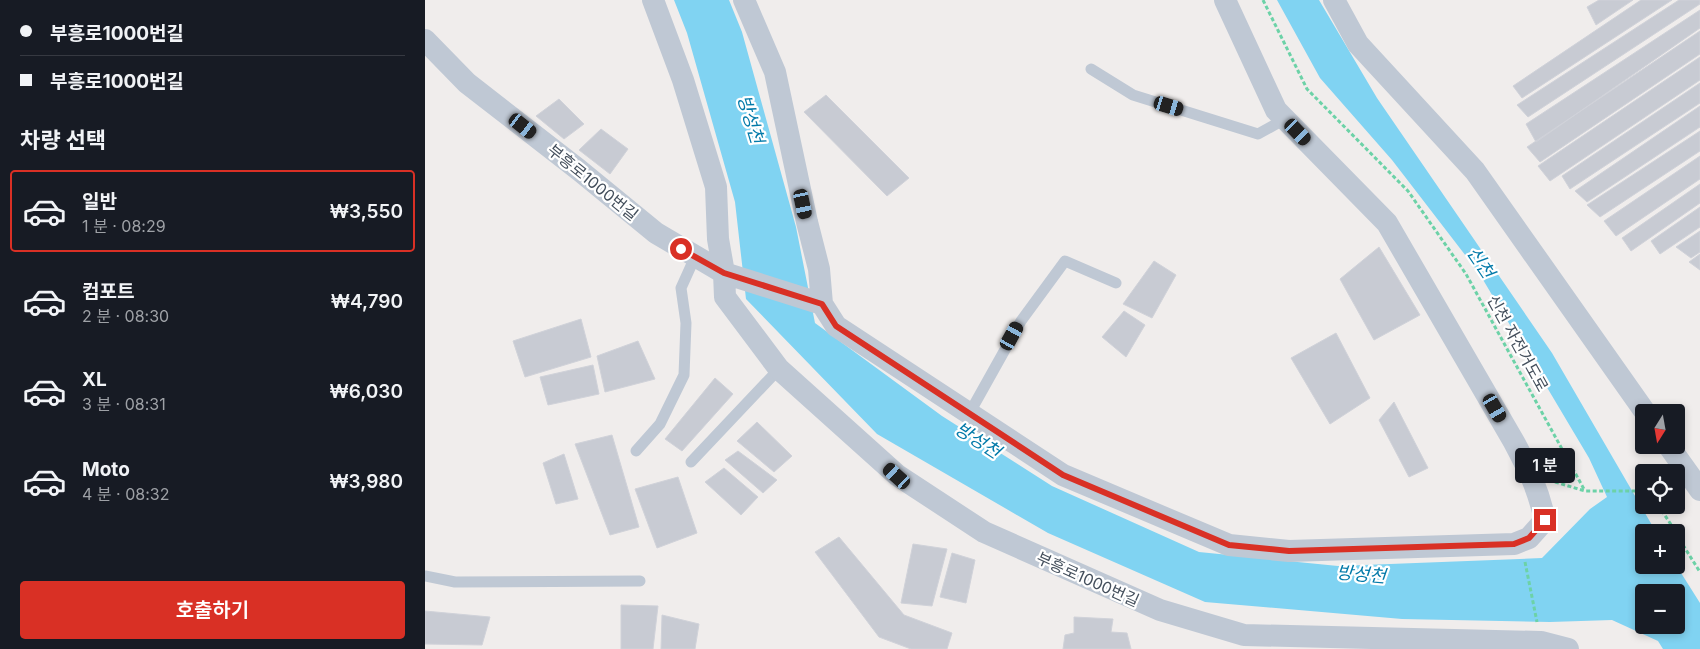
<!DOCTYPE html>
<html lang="ko">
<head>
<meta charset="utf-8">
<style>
	:root { --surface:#171b24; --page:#242831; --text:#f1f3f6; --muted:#9ea1a6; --line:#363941; --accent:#d93025 }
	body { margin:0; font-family:Inter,"Noto Sans KR",sans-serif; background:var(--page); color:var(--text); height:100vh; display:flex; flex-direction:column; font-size:19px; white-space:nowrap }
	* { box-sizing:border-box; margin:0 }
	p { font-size:16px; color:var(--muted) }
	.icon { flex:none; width:28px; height:28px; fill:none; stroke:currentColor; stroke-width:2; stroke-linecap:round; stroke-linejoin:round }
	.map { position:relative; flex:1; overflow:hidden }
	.side { display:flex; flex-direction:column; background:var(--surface); width:425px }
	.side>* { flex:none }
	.top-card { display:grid; align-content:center; height:110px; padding:0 20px; background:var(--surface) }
	.needle { width:32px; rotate:191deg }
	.controls { position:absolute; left:1210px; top:404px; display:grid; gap:10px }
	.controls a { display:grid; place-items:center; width:50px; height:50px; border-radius:5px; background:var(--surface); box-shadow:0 2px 8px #0003; font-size:25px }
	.end { position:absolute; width:22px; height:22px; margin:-11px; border:6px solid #d93025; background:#fff; box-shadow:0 0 0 2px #fff }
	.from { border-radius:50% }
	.bubble { position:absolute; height:35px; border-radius:5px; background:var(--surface); box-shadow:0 2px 8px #0003; font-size:16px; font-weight:600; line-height:35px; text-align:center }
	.car { position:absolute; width:15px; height:30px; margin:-15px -8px; border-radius:6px; box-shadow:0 0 4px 1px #0007; background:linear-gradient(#222 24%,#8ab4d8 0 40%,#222 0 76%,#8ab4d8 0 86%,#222 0) }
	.top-card b { display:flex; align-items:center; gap:18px; height:48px; font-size:19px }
	.top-card b+b { border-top:1px solid var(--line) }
	.top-card i { width:12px; height:12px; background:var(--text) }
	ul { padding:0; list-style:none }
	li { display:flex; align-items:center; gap:15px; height:82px; margin:0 10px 8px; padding:0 10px; border:2px solid transparent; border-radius:5px }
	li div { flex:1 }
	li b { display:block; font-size:19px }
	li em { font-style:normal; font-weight:600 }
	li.active { border-color:var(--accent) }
	li>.icon { width:45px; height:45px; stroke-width:1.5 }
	h2 { padding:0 20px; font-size:22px; line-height:60px }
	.primary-button { display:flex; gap:10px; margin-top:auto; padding:10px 20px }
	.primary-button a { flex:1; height:58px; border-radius:5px; background:var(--accent); color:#fff; font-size:20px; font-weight:600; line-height:58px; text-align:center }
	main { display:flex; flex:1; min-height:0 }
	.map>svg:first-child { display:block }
	.water { fill:#80d3f2; fill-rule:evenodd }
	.building { fill:#c8cbd3; stroke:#d0d2d9 }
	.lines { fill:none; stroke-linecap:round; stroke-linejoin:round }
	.path { stroke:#6cd2a7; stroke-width:3; stroke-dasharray:4 2.5; stroke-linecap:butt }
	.lane { stroke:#bfc8d4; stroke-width:11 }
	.street { stroke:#bfc8d4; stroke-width:22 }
	.route { stroke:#d93025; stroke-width:6 }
	.labels { text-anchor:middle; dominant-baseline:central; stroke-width:4.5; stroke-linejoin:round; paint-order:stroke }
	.street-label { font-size:16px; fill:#444f5c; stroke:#fff }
	.water-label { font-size:18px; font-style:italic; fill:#037aa9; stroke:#fff }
</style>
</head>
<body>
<main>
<section class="side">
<div class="top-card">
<b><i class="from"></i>부흥로1000번길</b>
<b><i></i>부흥로1000번길</b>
</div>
<h2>차량 선택</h2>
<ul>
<li class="active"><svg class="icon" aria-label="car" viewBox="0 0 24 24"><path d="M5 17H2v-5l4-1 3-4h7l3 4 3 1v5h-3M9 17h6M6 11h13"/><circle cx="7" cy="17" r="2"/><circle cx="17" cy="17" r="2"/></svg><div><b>일반</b><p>1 분 · 08:29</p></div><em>₩3,550</em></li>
<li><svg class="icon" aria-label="car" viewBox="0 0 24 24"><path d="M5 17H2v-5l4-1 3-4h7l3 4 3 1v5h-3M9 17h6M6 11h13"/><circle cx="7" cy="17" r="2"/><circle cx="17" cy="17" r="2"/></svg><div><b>컴포트</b><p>2 분 · 08:30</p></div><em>₩4,790</em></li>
<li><svg class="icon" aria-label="car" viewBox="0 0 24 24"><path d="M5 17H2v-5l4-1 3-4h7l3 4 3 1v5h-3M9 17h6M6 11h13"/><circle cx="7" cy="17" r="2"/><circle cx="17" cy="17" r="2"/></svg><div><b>XL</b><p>3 분 · 08:31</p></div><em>₩6,030</em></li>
<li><svg class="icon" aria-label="car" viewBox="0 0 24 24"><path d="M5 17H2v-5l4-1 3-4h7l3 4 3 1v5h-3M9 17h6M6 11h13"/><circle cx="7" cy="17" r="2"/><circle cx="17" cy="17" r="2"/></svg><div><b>Moto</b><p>4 분 · 08:32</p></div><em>₩3,980</em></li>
</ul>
<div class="primary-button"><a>호출하기</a></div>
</section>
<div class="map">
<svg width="1275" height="649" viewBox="0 0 1275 649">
	<rect width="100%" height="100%" fill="#f0edec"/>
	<path class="water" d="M 249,0 L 304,0 L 317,32 L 371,227 L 390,323 L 517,416 L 627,486 L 774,552 L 913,566 L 1117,558 L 1165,509 L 1182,497 L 1164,458 L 1054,273 L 967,160 L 895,78 L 852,0 L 894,0 L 952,98 L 1127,353 L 1231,532 L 1219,532 L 1219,565 L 1251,565 L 1275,603 L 1275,649 L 1238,649 L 1233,641 L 1187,620 L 1125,622 L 977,619 L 780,602 L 623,533 L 452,434 L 321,299 L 310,202 L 262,33 ZM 1219,592 L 1251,592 L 1251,625 L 1219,625 Z"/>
	<path class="building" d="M 1174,0 L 1208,0 L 1171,25 L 1162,7 Z
		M 1216,0 L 1247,0 L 1097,98 L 1088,86 Z
		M 1254,0 L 1275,0 L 1275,4 L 1103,117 L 1092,105 Z
		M 1275,10 L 1275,28 L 1111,142 L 1101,124 Z
		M 1275,31 L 1275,54 L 1115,162 L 1102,147 Z
		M 1275,57 L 1275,80 L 1125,181 L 1113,166 Z
		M 1275,83 L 1275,103 L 1145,189 L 1137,176 Z
		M 401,95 L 484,178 L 462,196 L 379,112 Z
		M 134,99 L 159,124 L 139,139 L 111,116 Z
		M 1275,106 L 1275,127 L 1162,202 L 1150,191 Z
		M 176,129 L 203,149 L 185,174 L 154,150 Z
		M 1275,131 L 1275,151 L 1175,217 L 1162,205 Z
		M 1275,156 L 1275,179 L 1191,236 L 1179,221 Z
		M 1275,184 L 1275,203 L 1206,251 L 1197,238 Z
		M 1275,207 L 1275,227 L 1235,254 L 1226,241 Z
		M 1275,231 L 1275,252 L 1266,258 L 1251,247 Z
		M 954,247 L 995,315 L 949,340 L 915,279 Z
		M 1275,254 L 1275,270 L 1264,262 Z
		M 729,261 L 751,275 L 727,318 L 698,304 Z
		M 699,311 L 720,325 L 701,357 L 677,337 Z
		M 156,319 L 166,357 L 100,377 L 88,341 Z
		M 911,333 L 945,398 L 905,424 L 866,358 Z
		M 213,341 L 230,379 L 180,392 L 172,356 Z
		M 168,365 L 174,394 L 123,405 L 115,377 Z
		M 290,378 L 308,394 L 257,451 L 240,439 Z
		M 969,402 L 1003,468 L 984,477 L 954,420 Z
		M 332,422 L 367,456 L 349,472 L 312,441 Z
		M 187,435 L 214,527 L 185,535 L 150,444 Z
		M 313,451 L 352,480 L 338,493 L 300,460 Z
		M 139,454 L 153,499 L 131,504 L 118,463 Z
		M 299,468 L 333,497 L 316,515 L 280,482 Z
		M 253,477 L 272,533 L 232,548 L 210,489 Z
		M 414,537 L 479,615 L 527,633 L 522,649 L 486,649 L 454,637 L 390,552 Z
		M 488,544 L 522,549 L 507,606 L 476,603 Z
		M 527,553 L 550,560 L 541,603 L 515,597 Z
		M 196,605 L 233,606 L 228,649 L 196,649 Z
		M 0,611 L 65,617 L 57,645 L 0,644 Z
		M 237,615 L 274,624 L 270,649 L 236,649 Z
		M 649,617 L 688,619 L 686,632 L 702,633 L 706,649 L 638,649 L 640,635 L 649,633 Z"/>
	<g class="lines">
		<path class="path" d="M 838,0 L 882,89 L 983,191 L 1041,274 L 1160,491
			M 1130,482 L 1160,491 L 1219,491
			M 1233,505 L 1251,532
			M 1251,534 L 1275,572
			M 1100,562 L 1112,622"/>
		<path class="lane" d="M 666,69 L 708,95 L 833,134 L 860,119
			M 544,414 L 596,321 L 640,261 L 691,283
			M 211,451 L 235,424 L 259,375 L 261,323 L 256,288 L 270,257
			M 266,462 L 354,369
			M 0,576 L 30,582 L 215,581"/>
		<path class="street" d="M 228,0 L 258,80 L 291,187 L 293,239 L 299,273 L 300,297 L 354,369 L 472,475 L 559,532 L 735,610 L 819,635 L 1116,642 L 1143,649
			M 319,0 L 350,72 L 382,222 L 394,269 L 397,304
			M 909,0 L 933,44 L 1050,171 L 1220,412
			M 0,40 L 42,83 L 154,170 L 231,233 L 299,273 L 397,304 L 411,326 L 638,475 L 804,545 L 864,551 L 1089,544 L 1104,538 L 1120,520 C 1113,489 1104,470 1089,442 L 962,223 L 851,110 L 800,0
			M 1243,445 L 1275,490"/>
	</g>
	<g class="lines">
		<path class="route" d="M 256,249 L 299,273 L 397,304 L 411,326 L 638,475 L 804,545 L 864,551 L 1089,544 L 1104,538 L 1120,520"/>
	</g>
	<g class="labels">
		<g class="street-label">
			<text transform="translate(168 182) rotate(39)">부흥로1000번길</text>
			<text transform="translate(1093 343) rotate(61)">신천 자전거도로</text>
			<text transform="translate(663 579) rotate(24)">부흥로1000번길</text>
		</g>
		<g class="water-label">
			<text transform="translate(326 119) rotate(73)">방성천</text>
			<text transform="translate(1056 262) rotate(56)">신천</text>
			<text transform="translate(553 440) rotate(33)">방성천</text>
			<text transform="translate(936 574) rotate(5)">방성천</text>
		</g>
	</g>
</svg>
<div class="controls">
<a><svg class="needle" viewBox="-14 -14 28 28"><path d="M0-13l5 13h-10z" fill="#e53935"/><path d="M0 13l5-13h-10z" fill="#9ea1a6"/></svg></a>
<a><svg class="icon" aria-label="locate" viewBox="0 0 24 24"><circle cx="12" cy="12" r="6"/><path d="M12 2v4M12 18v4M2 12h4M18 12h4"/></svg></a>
<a>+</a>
<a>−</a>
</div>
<i class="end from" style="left:256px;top:249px"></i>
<i class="end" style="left:1120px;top:520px"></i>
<div class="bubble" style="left:1090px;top:448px;width:60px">1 분</div>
<i class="car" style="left:744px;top:106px;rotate:107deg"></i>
<i class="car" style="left:98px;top:126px;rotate:128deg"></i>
<i class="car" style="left:873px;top:132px;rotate:136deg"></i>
<i class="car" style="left:378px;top:204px;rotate:168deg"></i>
<i class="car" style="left:587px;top:336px;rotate:29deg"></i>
<i class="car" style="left:1070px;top:408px;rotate:150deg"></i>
<i class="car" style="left:472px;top:476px;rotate:312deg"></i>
</div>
</main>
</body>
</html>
